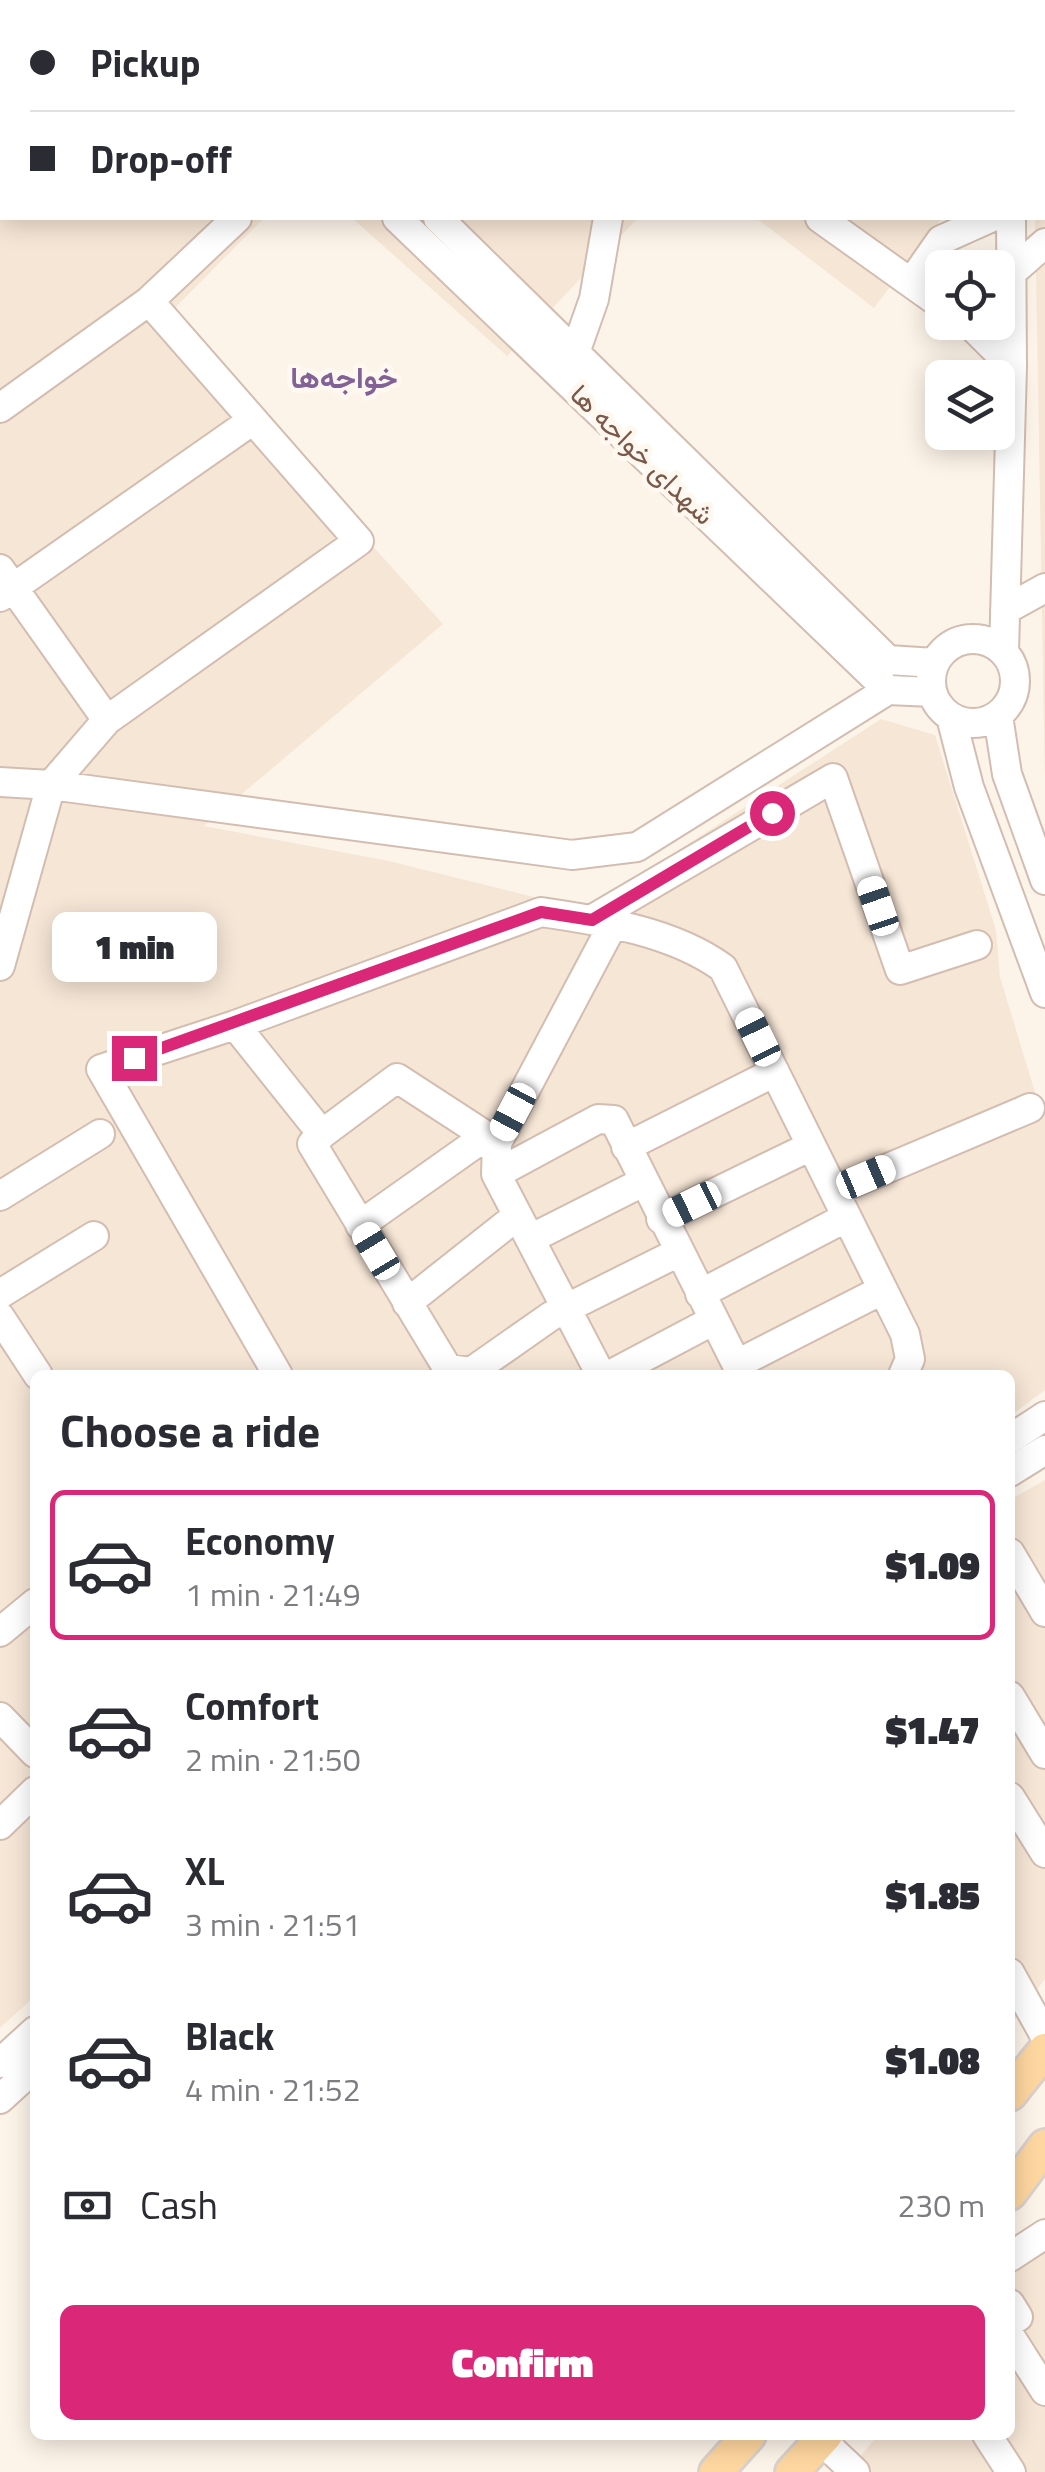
<!DOCTYPE html>
<html lang="en">
<head>
<meta charset="utf-8">
<style>
	:root { --surface:#fff; --page:#f7f7f7; --text:#2b2b33; --muted:#7c7c81; --line:#e1e1e2; --accent:#db2777 }
	body { margin:0; font-family:"Titillium Web",Vazirmatn,sans-serif; background:var(--page); color:var(--text); height:100vh; display:flex; flex-direction:column; font-size:38px; white-space:nowrap }
	* { box-sizing:border-box; margin:0 }
	p { font-size:32px; color:var(--muted) }
	.icon { flex:none; width:55px; height:55px; fill:none; stroke:currentColor; stroke-width:2; stroke-linecap:round; stroke-linejoin:round }
	.map { position:relative; flex:1; overflow:hidden }
	.details { position:absolute; left:30px; top:1370px; width:985px; height:1070px; display:flex; flex-direction:column; background:var(--surface); border-radius:15px; box-shadow:0 5px 25px #0003 }
	.details>* { flex:none }
	.hud { position:absolute; left:0px; top:0px; width:1045px; height:220px; box-shadow:0 5px 25px #0003; display:grid; align-content:center; height:220px; padding:0 30px; background:var(--surface) }
	.buttons { position:absolute; left:925px; top:250px; display:grid; gap:20px }
	.buttons a { display:grid; place-items:center; width:90px; height:90px; border-radius:15px; background:var(--surface); box-shadow:0 5px 25px #0003; font-size:50px }
	.end { position:absolute; width:45px; height:45px; margin:-22px; border:12px solid #db2777; background:#fff; box-shadow:0 0 0 5px #fff }
	.from { border-radius:50% }
	.bubble { position:absolute; height:70px; border-radius:15px; background:var(--surface); box-shadow:0 5px 25px #0003; font-size:32px; font-weight:800; line-height:70px; text-align:center }
	.car { position:absolute; width:30px; height:60px; margin:-30px -15px; border-radius:12px; box-shadow:0 0 8px 2px #0007; background:linear-gradient(#fff 24%,#345 0 40%,#fff 0 76%,#345 0 86%,#fff 0) }
	.hud b { display:flex; align-items:center; gap:35px; height:95px; font-size:38px }
	.hud b+b { border-top:2px solid var(--line) }
	.hud i { width:25px; height:25px; background:var(--text) }
	ul { padding:0; list-style:none }
	li { display:flex; align-items:center; gap:30px; height:150px; margin:0 20px 15px; padding:0 10px; border:5px solid transparent; border-radius:15px }
	li div { flex:1 }
	li b { display:block; font-size:38px }
	li em { font-style:normal; font-weight:800 }
	li.selected { border-color:var(--accent) }
	li>.icon { width:90px; height:90px; stroke-width:1.5 }
	h2 { padding:0 30px; font-size:45px; line-height:120px }
	.pay { display:flex; align-items:center; gap:25px; height:110px; padding:0 30px; font-size:38px }
	.pay p { margin-inline-start:auto }
	.cta { display:flex; gap:20px; margin-top:auto; padding:20px 30px }
	.cta a { flex:1; height:115px; border-radius:15px; background:var(--accent); color:#fff; font-size:40px; font-weight:800; line-height:115px; text-align:center }
	.map>svg:first-child { display:block }
	.residential { fill:#f6e6d6 }
	.lines { fill:none; stroke-linecap:round; stroke-linejoin:round }
	.minor-casing { stroke:#d3bdb0; stroke-width:32 }
	.major-casing { stroke:#dad1cc; stroke-width:38 }
	.minor { stroke:#fff; stroke-width:28 }
	.major { stroke:#fed69f; stroke-width:32 }
	.route { stroke:#db2777; stroke-width:12 }
	.labels { text-anchor:middle; dominant-baseline:central; stroke-width:10; stroke-linejoin:round; paint-order:stroke }
	.street-label { font-size:28px; fill:#7a594a; stroke:#fff8f0 }
	.neighbourhood-label { font-size:30px; font-weight:bold; fill:#826296; stroke:#fff8f0 }
</style>
</head>
<body>
<div class="map">
<svg width="1045" height="2472" viewBox="0 0 1045 2472">
	<rect width="100%" height="100%" fill="#fdf4e9"/>
	<path class="residential" d="M 0,0 L 1045,0 L 1045,783 L 1035,218 L 1042,218 L 1042,2 L 2,2 L 2,218 L 264,218 L 166,317 L 443,624 L 204,826 L 389,861 L 586,910 L 881,719 L 935,735 L 996,930 L 1000,977 L 1038,1102 L 1045,1109 L 1045,1390 L 1010,1416 L 1010,1375 L 35,1375 L 35,1996 L 0,2028 Z
		M 352,218 L 638,218 L 507,356 Z
		M 756,218 L 942,218 L 874,308 Z
		M 1045,1480 L 1045,1979 L 1010,2026 L 1010,1500 Z
		M 1045,2220 L 1045,2472 L 847,2472 L 878,2435 L 1010,2435 L 1010,2268 Z"/>
	<g class="lines">
		<g class="minor-casing">
			<path id="minor" d="M 158,0 L 161,2
				M 200,0 L 203,2
				M 444,0 L 446,2
				M 1003,0 L 1003,2
				M 657,2 L 658,0
				M 841,2 L 842,0
				M 868,2 L 870,0
				M 1042,152 L 1045,150
				M 0,204 L 2,203
				M 397,218 L 888,690
				M 438,218 L 888,660 L 935,663
				M 820,218 L 911,283
				M 1011,273 L 1045,243
				M 942,305 L 911,283 L 941,240 L 990,218
				M 968,322 L 1012,366
				M 576,350 L 594,299 L 608,218
				M 0,408 L 149,301 L 237,218
				M 0,569 L 107,720
				M 0,597 L 253,420
				M 1005,610 L 1045,588
				M931 681a42 42 0 1 1 84 0a42 42 0 1 1-84 0Z
				M 1004,652 L 1012,366 L 1011,218
				M 998,716 L 1007,774 L 1045,880
				M 951,717 L 969,787 L 1045,993
				M 0,782 L 51,785 L 572,855 L 637,847 L 888,690 L 932,692
				M 591,920 L 833,778 L 900,970 L 977,945
				M 0,966 L 51,785 L 107,720 L 359,541 L 149,301
				M 235,1025 L 322,1134 L 312,1144 L 448,1369 L 471,1372 L 551,1316 L 679,1252
				M 322,1134 L 397,1078 L 497,1143
				M 626,1147 L 775,1072
				M 496,1174 L 598,1119 L 614,1120 L 742,1375
				M 834,1191 L 1030,1108
				M 0,1196 L 100,1134
				M 661,1219 L 811,1146
				M 360,1225 L 476,1143 L 497,1143
				M 530,1239 L 643,1182
				M 0,1294 L 94,1236
				M 700,1294 L 847,1217
				M 407,1303 L 517,1216
				M 0,1317 L 38,1375
				M 737,1364 L 882,1290
				M 278,1375 L 101,1069 L 235,1025 L 541,912 C 602,921 672,931 723,968 L 905,1334 L 910,1359 L 903,1375
				M 601,1375 L 496,1174 L 497,1143 L 612,926
				M 610,1375 L 714,1320
				M 1010,1439 L 1045,1416
				M 1010,1472 L 1045,1450
				M 1010,1553 L 1045,1612
				M 0,1632 L 35,1603
				M 1010,1696 L 1045,1754
				M 0,1717 L 35,1753
				M 1010,1797 L 1045,1853
				M 0,1825 L 35,1791
				M 1010,1973 L 1045,2036
				M 0,2063 L 35,2031
				M 0,2099 L 35,2067
				M 1010,2257 L 1045,2234
				M 1010,2304 L 1018,2317 L 1010,2322
				M 1010,2336 L 1045,2391
				M 987,2435 L 1011,2472
				M 821,2440 L 855,2472"/>
		</g>
		<g class="major-casing">
			<path id="major" d="M 1010,2094 L 1045,2050
				M 1010,2193 L 1045,2146
				M 716,2472 L 749,2435
				M 792,2472 L 826,2435"/>
		</g>
		<use href="#minor" class="minor"/>
		<use href="#major" class="major"/>
	</g>
	<g class="lines">
		<path class="route" d="M 134,1058 L 541,912 L 592,920 L 772,813"/>
	</g>
	<g class="labels">
		<g class="street-label">
			<text transform="translate(643 454) rotate(44)">شهدای خواجه ها</text>
		</g>
		<g class="neighbourhood-label">
			<text x="344" y="377">خواجه‌ها</text>
		</g>
	</g>
</svg>
<div class="buttons">
<a><svg class="icon" aria-label="locate" viewBox="0 0 24 24"><circle cx="12" cy="12" r="6"/><path d="M12 2v4M12 18v4M2 12h4M18 12h4"/></svg></a>
<a><svg class="icon" aria-label="layers" viewBox="0 0 24 24"><path d="M12 4l9 5-9 5-9-5zM3 14l9 5 9-5"/></svg></a>
</div>
<i class="end from" style="left:772px;top:813px"></i>
<i class="end" style="left:134px;top:1058px"></i>
<div class="bubble" style="left:52px;top:912px;width:165px">1 min</div>
<i class="car" style="left:878px;top:906px;rotate:341deg"></i>
<i class="car" style="left:758px;top:1037px;rotate:334deg"></i>
<i class="car" style="left:513px;top:1112px;rotate:208deg"></i>
<i class="car" style="left:866px;top:1177px;rotate:67deg"></i>
<i class="car" style="left:692px;top:1204px;rotate:244deg"></i>
<i class="car" style="left:376px;top:1251px;rotate:329deg"></i>
<div class="hud">
<b><i class="from"></i>Pickup</b>
<b><i></i>Drop-off</b>
</div>
<section class="details">
<h2>Choose a ride</h2>
<ul>
<li class="selected"><svg class="icon" aria-label="car" viewBox="0 0 24 24"><path d="M5 17H2v-5l4-1 3-4h7l3 4 3 1v5h-3M9 17h6M6 11h13"/><circle cx="7" cy="17" r="2"/><circle cx="17" cy="17" r="2"/></svg><div><b>Economy</b><p>1 min · 21:49</p></div><em>$1.09</em></li>
<li><svg class="icon" aria-label="car" viewBox="0 0 24 24"><path d="M5 17H2v-5l4-1 3-4h7l3 4 3 1v5h-3M9 17h6M6 11h13"/><circle cx="7" cy="17" r="2"/><circle cx="17" cy="17" r="2"/></svg><div><b>Comfort</b><p>2 min · 21:50</p></div><em>$1.47</em></li>
<li><svg class="icon" aria-label="car" viewBox="0 0 24 24"><path d="M5 17H2v-5l4-1 3-4h7l3 4 3 1v5h-3M9 17h6M6 11h13"/><circle cx="7" cy="17" r="2"/><circle cx="17" cy="17" r="2"/></svg><div><b>XL</b><p>3 min · 21:51</p></div><em>$1.85</em></li>
<li><svg class="icon" aria-label="car" viewBox="0 0 24 24"><path d="M5 17H2v-5l4-1 3-4h7l3 4 3 1v5h-3M9 17h6M6 11h13"/><circle cx="7" cy="17" r="2"/><circle cx="17" cy="17" r="2"/></svg><div><b>Black</b><p>4 min · 21:52</p></div><em>$1.08</em></li>
</ul>
<div class="pay"><svg class="icon" aria-label="cash" viewBox="0 0 24 24"><path d="M3 7h18v10H3z"/><circle cx="12" cy="12" r="2"/></svg>Cash<p>230 m</p></div>
<div class="cta"><a>Confirm</a></div>
</section>
</div>
</body>
</html>
